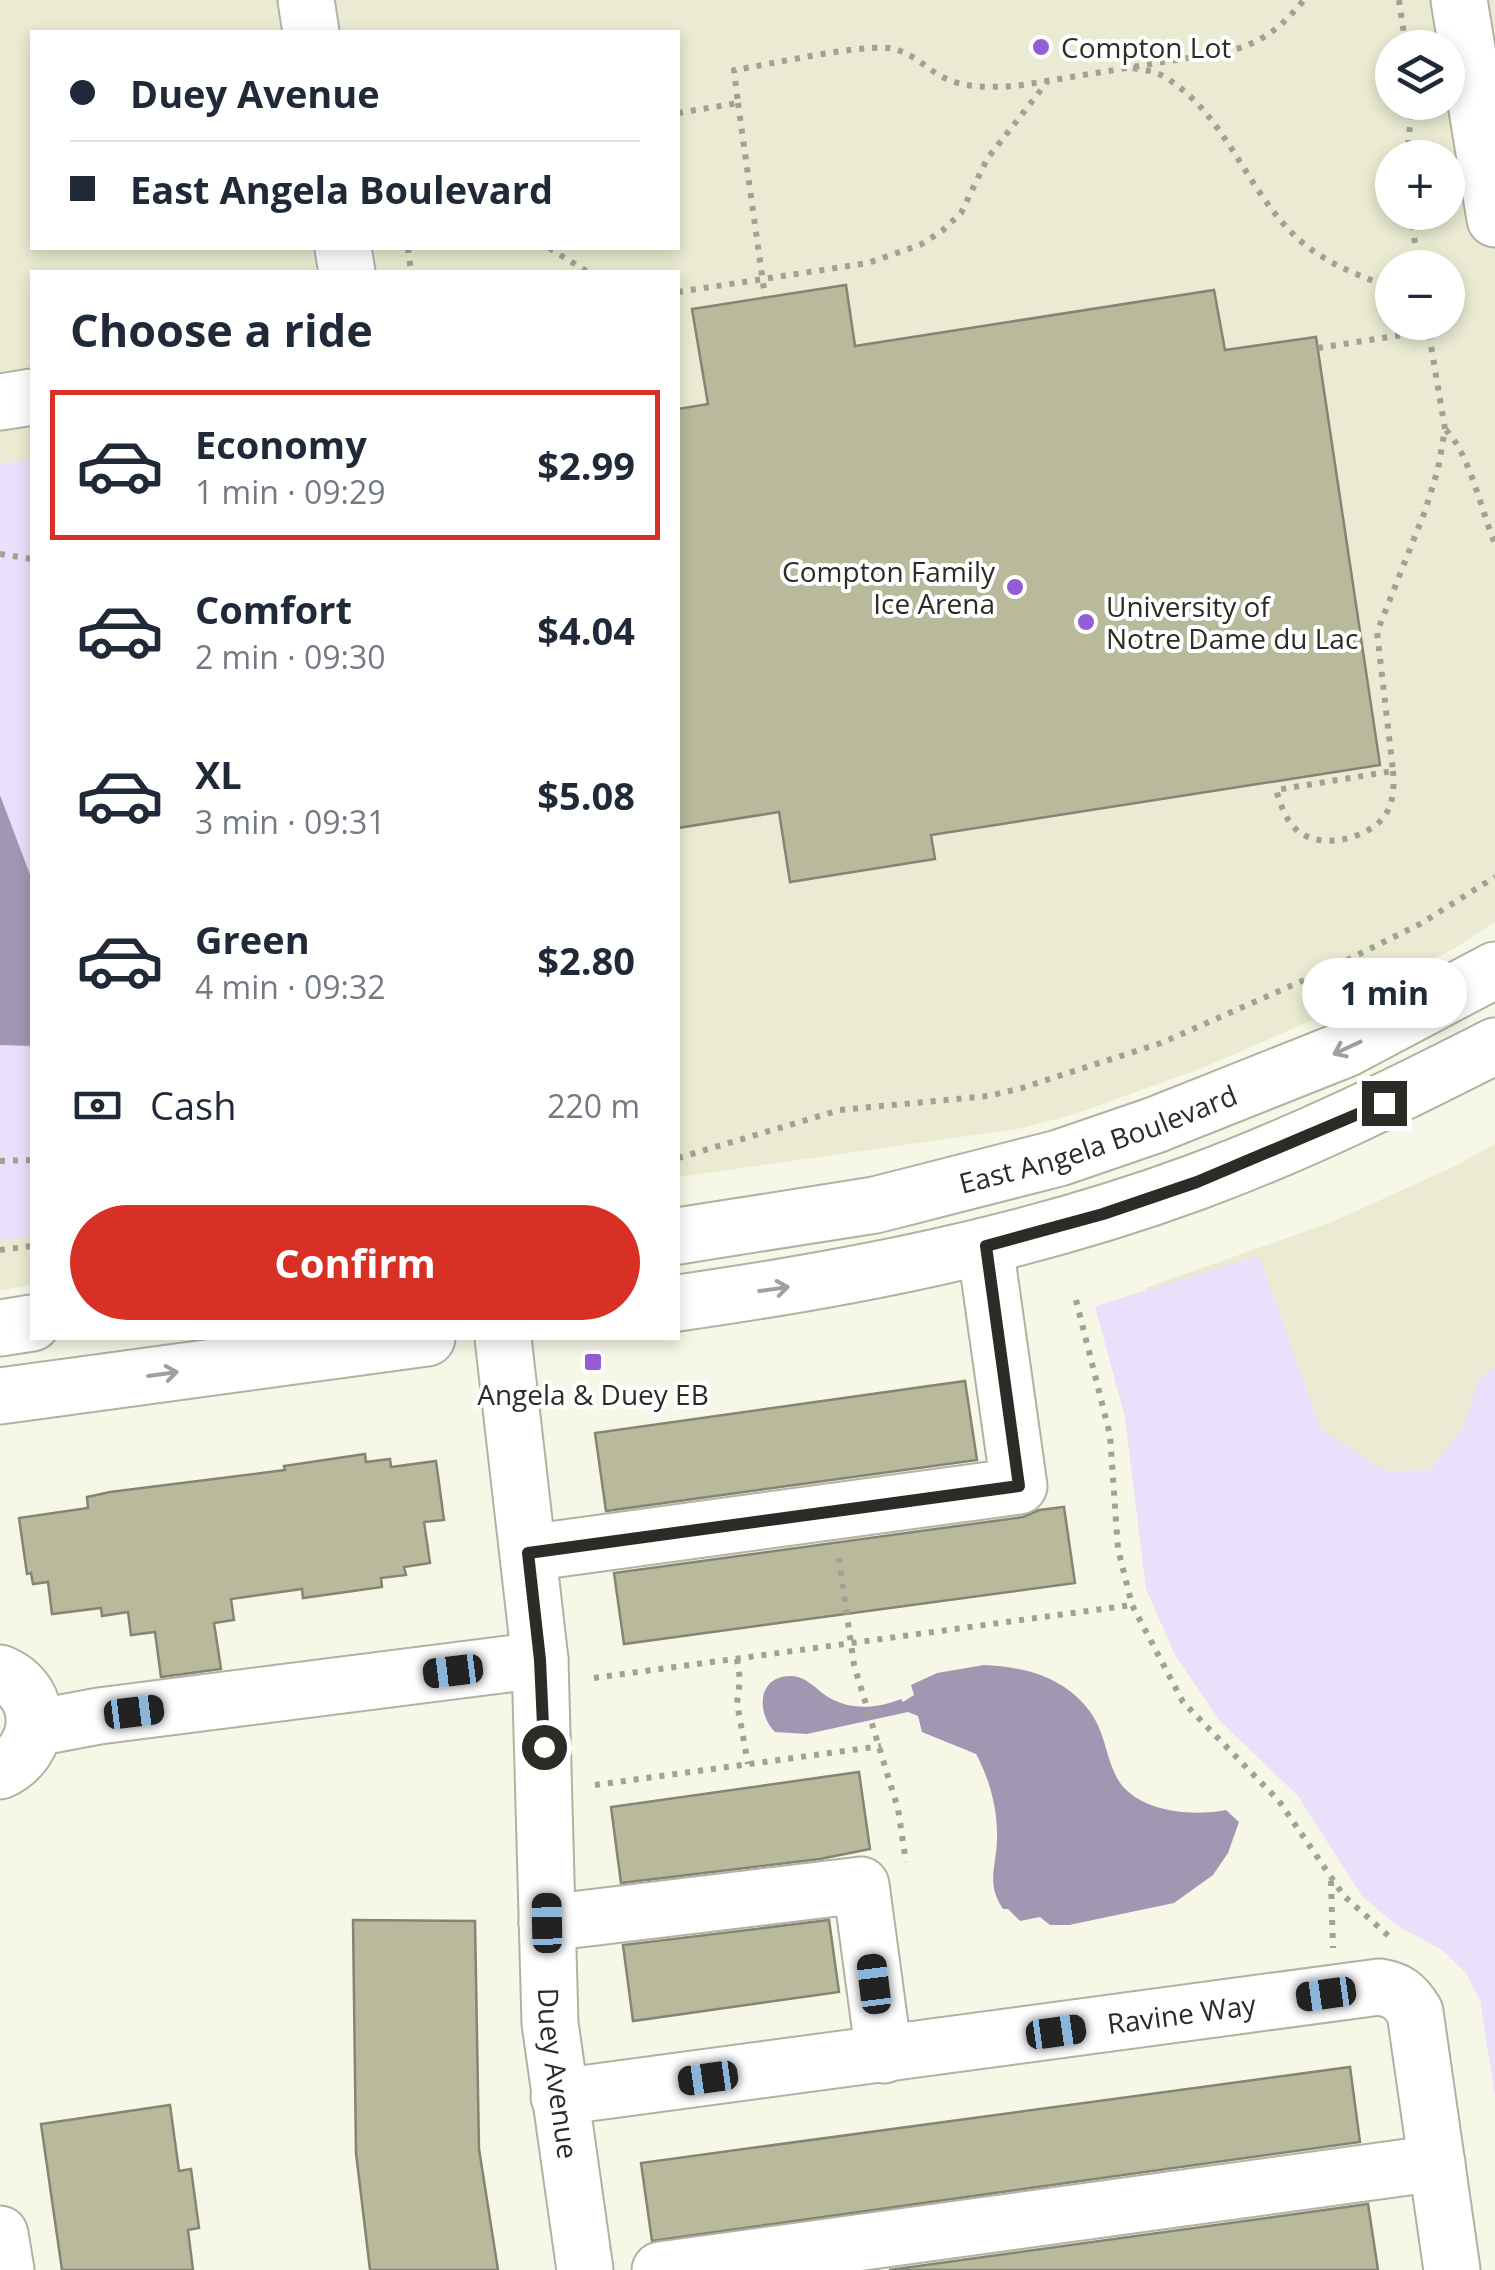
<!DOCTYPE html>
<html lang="en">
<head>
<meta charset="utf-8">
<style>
	:root { --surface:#fff; --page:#f6f6f7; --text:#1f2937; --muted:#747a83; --line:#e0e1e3; --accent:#d93025 }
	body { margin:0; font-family:"Open Sans",sans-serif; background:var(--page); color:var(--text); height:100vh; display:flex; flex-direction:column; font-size:38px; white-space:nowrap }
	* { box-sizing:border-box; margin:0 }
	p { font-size:32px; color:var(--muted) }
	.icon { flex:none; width:55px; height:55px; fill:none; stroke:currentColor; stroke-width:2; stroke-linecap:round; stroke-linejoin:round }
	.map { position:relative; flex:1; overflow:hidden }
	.details { position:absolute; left:30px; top:270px; width:650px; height:1070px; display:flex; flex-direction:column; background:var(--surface); border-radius:0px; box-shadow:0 5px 15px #0003 }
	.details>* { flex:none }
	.guide { position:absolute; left:30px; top:30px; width:650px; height:220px; border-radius:0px; box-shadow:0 5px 15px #0003; display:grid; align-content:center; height:220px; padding:0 40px; background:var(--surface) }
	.buttons { position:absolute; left:1375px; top:30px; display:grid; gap:20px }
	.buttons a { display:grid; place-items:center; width:90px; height:90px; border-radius:50%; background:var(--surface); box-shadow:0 5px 15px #0003; font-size:50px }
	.end { position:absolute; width:45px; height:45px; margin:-22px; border:12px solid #2c2c26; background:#fff; box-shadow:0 0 0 5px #fff }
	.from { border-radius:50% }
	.bubble { position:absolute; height:70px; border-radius:35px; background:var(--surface); box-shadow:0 5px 15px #0003; font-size:32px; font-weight:700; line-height:70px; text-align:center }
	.car { position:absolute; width:30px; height:60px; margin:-30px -15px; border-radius:12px; box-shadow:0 0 8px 2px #0007; background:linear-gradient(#222 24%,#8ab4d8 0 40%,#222 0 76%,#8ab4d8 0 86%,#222 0) }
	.guide b { display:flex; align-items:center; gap:35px; height:95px; font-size:38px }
	.guide b+b { border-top:2px solid var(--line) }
	.guide i { width:25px; height:25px; background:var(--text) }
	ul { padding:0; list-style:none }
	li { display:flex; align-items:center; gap:30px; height:150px; margin:0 20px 15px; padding:0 20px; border:5px solid transparent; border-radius:0px }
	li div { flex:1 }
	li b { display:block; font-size:38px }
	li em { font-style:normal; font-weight:700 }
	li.current { border-color:var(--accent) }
	li>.icon { width:90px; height:90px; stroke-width:1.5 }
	h2 { padding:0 40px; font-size:45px; line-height:120px }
	.pay { display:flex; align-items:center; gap:25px; height:110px; padding:0 40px; font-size:38px }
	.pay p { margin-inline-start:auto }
	.cta { display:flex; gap:20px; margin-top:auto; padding:20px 40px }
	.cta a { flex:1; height:115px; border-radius:60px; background:var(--accent); color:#fff; font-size:40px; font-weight:700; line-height:115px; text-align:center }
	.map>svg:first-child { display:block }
	.built { fill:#eaebd2; fill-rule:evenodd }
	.green { fill:#eae0fb }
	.water { fill:#a197b2 }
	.building { fill:#b9b99c; stroke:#858575; stroke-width:2.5 }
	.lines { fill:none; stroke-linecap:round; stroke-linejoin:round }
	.minor-casing { stroke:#b1b2a2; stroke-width:59 }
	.major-casing { stroke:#b1b2a2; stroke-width:59 }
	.path { stroke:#a1a195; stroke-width:6; stroke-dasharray:5 8; stroke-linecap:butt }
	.minor { stroke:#fff; stroke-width:55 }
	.major { stroke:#fff; stroke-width:55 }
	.oneway { stroke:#a0a09d }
	.route { stroke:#2c2c26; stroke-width:12 }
	.poi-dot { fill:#955dd5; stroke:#fff; stroke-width:4 }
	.labels { text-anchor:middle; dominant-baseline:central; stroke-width:8; stroke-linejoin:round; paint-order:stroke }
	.poi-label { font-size:28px; fill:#2c2c26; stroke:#fff; text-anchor:start }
	.street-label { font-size:28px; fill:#2c2c26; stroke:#fff }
</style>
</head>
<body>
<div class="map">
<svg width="1495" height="2270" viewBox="0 0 1495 2270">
	<rect width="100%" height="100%" fill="#f6f7e6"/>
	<path class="built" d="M 0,0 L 1495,0 L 1495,922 L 1455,948 L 1322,1016 L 1202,1068 L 1078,1113 L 1023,1128 L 678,1177 L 678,272 L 32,272 L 32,1285 L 0,1290 ZM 32,32 L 678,32 L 678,248 L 32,248 ZM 1392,48 L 1448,48 L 1448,102 L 1392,102 ZM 1392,158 L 1448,158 L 1448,212 L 1392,212 ZM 1392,268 L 1448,268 L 1448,322 L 1392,322 Z
		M 1495,1144 L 1495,1932 L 1160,1421 L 1145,1288 L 1332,1222 L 1453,1167 Z"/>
	<path class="green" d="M 32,459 L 32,1236 L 0,1240 L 0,464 Z
		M 1259,1256 L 1321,1429 L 1387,1472 L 1430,1469 L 1462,1428 L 1478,1381 L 1495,1366 L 1495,2096 L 1480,2000 L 1466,1973 L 1442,1950 L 1396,1925 L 1362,1896 L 1298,1796 L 1220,1721 L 1175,1655 L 1146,1589 L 1125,1418 L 1095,1306 Z"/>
	<path class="water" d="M 0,795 L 32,880 L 32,1046 L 0,1045 Z
		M 984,1665 C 1024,1667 1062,1676 1088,1709 C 1104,1729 1105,1752 1115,1774 C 1132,1812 1191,1817 1226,1810 L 1239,1822 L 1228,1853 L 1213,1875 L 1174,1903 L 1069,1925 L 1050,1925 L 1040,1917 L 1020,1921 L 1008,1909 L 1003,1909 C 986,1884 996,1867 997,1840 C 998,1810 990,1780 976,1754 L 922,1732 L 918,1716 L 908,1712 L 807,1734 L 775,1732 C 756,1713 757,1675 792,1676 C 806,1677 814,1687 825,1695 C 848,1711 876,1709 901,1699 L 903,1702 L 914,1695 L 911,1685 L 937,1673 Z"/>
	<path class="building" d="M 846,285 L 855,346 L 1214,290 L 1225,350 L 1316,337 L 1380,765 L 931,835 L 935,859 L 790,882 L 779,812 L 678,828 L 678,409 L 708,404 L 692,309 Z
		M 965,1381 L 977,1460 L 606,1511 L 595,1433 Z
		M 365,1454 L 366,1462 L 390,1459 L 391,1467 L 436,1461 L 444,1520 L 424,1522 L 430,1563 L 404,1567 L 406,1575 L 381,1578 L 382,1587 L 303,1598 L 302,1589 L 231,1599 L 234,1620 L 214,1623 L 221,1669 L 161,1677 L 155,1632 L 131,1635 L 128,1612 L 102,1616 L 101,1608 L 52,1614 L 48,1582 L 33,1584 L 31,1573 L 27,1574 L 19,1518 L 88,1508 L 87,1497 L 110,1492 L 285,1470 L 284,1466 Z
		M 1064,1507 L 1075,1583 L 624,1644 L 614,1573 L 1023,1517 L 1039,1510 Z
		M 859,1772 L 870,1849 L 820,1859 L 621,1883 L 611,1807 Z
		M 353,1920 L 475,1921 L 479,2149 L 498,2270 L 370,2270 L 356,2153 Z
		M 829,1920 L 839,1992 L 633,2021 L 623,1945 Z
		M 1350,2067 L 1360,2142 L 652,2241 L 641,2163 Z
		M 170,2105 L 179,2171 L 191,2169 L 199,2228 L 188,2230 L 193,2270 L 62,2270 L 41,2124 Z
		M 1368,2204 L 1378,2270 L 889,2270 Z"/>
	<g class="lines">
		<g class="minor-casing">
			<g id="minor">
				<path d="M 306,0 L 311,32"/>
				<path d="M 1459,0 L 1495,219"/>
				<path d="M 343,248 L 347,272"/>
				<path d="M 0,402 L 32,397"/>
				<path id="s1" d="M 503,1338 L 540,1660 L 550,2023 L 585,2270"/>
				<path d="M 528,1553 L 1019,1486 L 985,1246"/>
				<path d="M 0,1673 C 47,1692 44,1751 0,1771"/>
				<path d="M 35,1728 L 99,1716 L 540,1660"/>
				<path d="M 547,1923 L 861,1885 L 884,2055"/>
				<path id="s2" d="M 559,2097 L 1379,1987 C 1398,1990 1405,1996 1415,2012 L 1452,2270"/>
				<path d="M 0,2234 L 6,2270"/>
				<path d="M 660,2270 L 1437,2163"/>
			</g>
		</g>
		<g class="major-casing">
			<g id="major">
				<path id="s3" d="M 678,1236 L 875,1205 L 1059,1158 L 1155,1125 L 1346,1049 L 1495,970"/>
				<path d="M 678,1303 C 854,1278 1028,1244 1196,1182 C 1299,1144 1397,1096 1495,1046"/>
				<path d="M 0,1328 L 32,1323"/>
				<path d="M 0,1396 L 427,1338"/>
			</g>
		</g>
		<path class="path" d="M 1399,0 L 1406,48
			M 1133,68 C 1142,70 1155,71 1163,76 C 1223,111 1244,184 1291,232 C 1319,261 1355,274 1392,288
			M 738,103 L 765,297
			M 678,113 L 738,103 L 734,70 C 768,65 867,42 894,49 C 913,54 925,67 941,76 C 964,89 990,87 1016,86 L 1225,52 C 1261,44 1281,28 1304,0
			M 1407,158 L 1412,102
			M 1411,212 L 1418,268
			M 408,248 L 411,272
			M 549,248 L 588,272
			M 678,292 L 868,263 L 920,245 L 942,231 L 961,213 L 987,159 L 1048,81
			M 1318,348 L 1428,331
			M 1446,430 C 1470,455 1481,510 1495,544
			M 0,554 L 32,559
			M 1393,771 C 1394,787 1394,803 1384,817 C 1366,839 1321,850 1298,831 C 1285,820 1281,805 1276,790 L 1393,771 L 1377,632 L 1425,511 L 1438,469 L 1445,429 L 1427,322
			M 678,1158 L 840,1110 L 988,1096 L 1022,1088 L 1161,1043 L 1327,970 L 1420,924 L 1495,877
			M 0,1161 L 32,1160
			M 0,1250 L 32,1246
			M 1076,1300 L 1110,1435 L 1118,1549 L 1132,1605 L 1183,1702 L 1279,1801 L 1344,1896 L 1392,1939
			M 839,1558 L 854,1665 L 898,1809 L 906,1862
			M 737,1659 L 740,1679 L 737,1703 L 748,1764
			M 594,1678 L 1132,1605
			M 595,1785 L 881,1746
			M 1331,1881 L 1333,1948"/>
		<use href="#minor" class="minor"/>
		<use href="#major" class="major"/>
	</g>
	<defs><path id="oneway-shaft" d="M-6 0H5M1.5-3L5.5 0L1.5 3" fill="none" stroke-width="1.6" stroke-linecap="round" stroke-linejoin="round" transform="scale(2.5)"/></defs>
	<g class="oneway">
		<use href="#oneway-shaft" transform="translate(1347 1048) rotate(155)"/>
		<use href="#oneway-shaft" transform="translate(774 1289) rotate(-8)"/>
		<use href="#oneway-shaft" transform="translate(163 1374) rotate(-8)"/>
	</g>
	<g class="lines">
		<path class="route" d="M 544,1747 L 540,1660 L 528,1553 L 1019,1486 L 986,1246 L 1103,1214 L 1197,1182 L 1384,1103"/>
	</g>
	<g class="poi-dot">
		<circle cx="1041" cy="47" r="10"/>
		<circle cx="1015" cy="587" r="10"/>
		<circle cx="1086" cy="622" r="10"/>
		<rect x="583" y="1352" width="20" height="20" rx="5"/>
	</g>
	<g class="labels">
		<g class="poi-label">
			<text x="1061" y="47">Compton Lot</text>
			<text x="995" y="571" text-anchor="end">Compton Family<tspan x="995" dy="32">Ice Arena</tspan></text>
			<text x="1106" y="606">University of<tspan x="1106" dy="32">Notre Dame du Lac</tspan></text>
			<text x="593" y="1394" text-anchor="middle">Angela &amp; Duey EB</text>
		</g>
		<g class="street-label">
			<text stroke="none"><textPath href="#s3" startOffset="432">East Angela Boulevard</textPath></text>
			<text stroke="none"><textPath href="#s2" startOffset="628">Ravine Way</textPath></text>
			<text stroke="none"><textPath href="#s1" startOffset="738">Duey Avenue</textPath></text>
		</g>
	</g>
</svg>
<div class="buttons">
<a><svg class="icon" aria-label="layers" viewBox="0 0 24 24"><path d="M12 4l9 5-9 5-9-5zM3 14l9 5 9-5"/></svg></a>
<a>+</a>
<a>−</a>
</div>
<i class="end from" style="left:544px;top:1747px"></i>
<i class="end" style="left:1384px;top:1103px"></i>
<div class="bubble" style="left:1302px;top:958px;width:165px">1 min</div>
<i class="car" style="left:453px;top:1671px;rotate:263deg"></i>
<i class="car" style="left:134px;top:1712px;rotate:83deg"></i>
<i class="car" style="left:547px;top:1923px;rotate:359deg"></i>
<i class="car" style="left:874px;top:1984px;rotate:353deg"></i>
<i class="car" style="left:1326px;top:1994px;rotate:262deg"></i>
<i class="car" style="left:1056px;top:2032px;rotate:82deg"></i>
<i class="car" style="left:708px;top:2078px;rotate:262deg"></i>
<div class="guide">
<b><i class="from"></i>Duey Avenue</b>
<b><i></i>East Angela Boulevard</b>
</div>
<section class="details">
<h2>Choose a ride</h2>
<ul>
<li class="current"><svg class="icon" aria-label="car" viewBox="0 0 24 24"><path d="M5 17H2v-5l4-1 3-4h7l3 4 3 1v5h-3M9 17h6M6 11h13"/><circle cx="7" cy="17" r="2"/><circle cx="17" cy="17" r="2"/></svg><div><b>Economy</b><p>1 min · 09:29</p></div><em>$2.99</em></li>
<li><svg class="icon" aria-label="car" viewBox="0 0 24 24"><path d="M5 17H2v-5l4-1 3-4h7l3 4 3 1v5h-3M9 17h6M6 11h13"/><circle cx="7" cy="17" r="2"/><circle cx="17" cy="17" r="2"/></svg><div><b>Comfort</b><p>2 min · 09:30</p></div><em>$4.04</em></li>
<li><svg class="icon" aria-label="car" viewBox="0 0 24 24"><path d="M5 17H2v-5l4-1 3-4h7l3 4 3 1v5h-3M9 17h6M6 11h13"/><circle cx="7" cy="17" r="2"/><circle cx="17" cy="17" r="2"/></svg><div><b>XL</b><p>3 min · 09:31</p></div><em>$5.08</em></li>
<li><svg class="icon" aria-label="car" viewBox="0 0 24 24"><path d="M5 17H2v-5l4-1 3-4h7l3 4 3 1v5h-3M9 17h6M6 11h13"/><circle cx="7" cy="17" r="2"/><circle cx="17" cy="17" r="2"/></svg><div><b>Green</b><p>4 min · 09:32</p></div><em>$2.80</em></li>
</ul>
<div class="pay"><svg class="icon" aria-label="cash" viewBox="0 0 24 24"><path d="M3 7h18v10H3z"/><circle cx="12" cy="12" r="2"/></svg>Cash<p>220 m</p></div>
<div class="cta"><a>Confirm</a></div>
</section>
</div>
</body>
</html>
